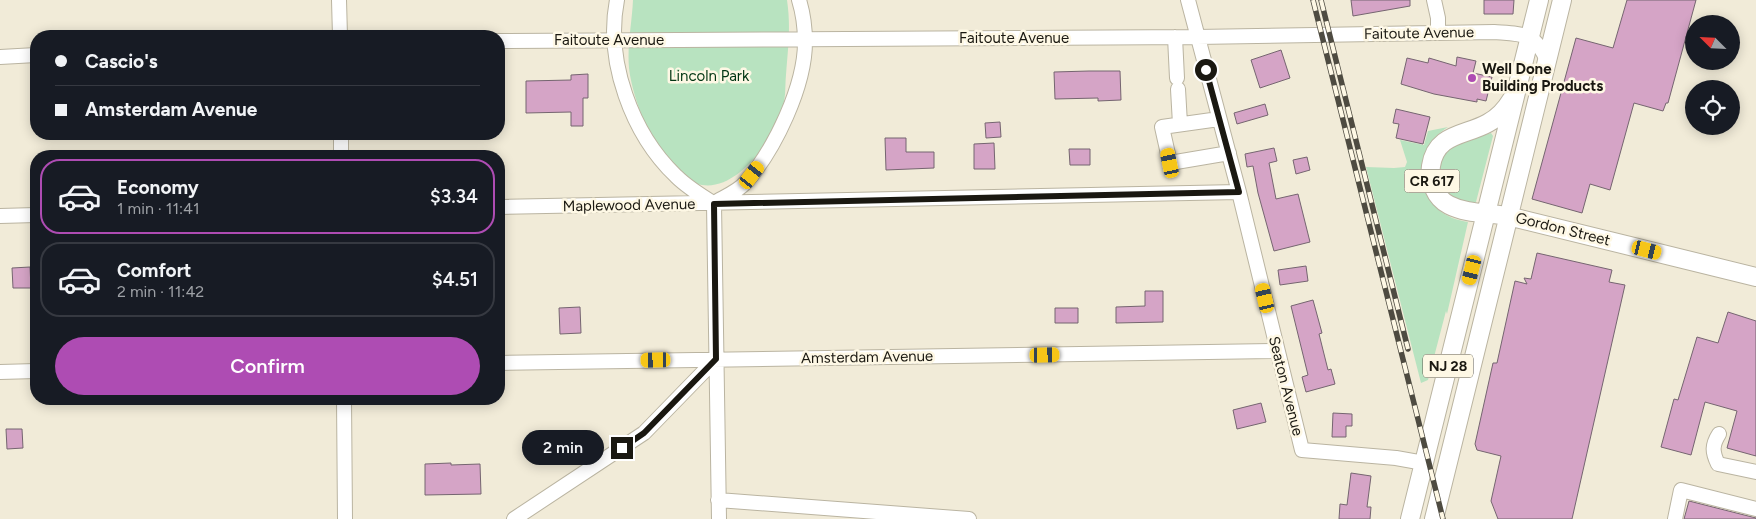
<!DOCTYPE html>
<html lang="en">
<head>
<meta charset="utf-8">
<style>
	:root { --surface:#171b24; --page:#242831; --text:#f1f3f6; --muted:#9ea1a6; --line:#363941; --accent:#ae4cb3 }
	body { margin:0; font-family:Figtree,sans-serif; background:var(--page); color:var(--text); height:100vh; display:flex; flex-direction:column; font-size:19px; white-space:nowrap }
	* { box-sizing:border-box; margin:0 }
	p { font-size:16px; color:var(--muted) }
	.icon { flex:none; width:28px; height:28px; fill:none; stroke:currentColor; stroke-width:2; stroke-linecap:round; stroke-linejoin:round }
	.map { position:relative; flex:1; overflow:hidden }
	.panel { position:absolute; left:30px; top:150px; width:475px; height:255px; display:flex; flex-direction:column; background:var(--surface); border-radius:20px; box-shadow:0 2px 12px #0003 }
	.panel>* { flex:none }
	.banner { position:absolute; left:30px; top:30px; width:475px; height:110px; border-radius:20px; box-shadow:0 2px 12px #0003; display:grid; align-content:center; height:110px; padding:0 25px; background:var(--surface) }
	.needle { width:32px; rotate:294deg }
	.fabs { position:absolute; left:1685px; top:15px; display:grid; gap:10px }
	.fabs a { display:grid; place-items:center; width:55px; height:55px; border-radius:50%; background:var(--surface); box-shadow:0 2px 12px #0003; font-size:25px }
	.end { position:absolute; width:22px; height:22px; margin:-11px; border:6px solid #1a1811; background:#fff; box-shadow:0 0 0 2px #fff }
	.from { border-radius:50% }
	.bubble { position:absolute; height:35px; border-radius:18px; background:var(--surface); box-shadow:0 2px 12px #0003; font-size:16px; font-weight:600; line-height:35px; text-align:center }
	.car { position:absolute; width:15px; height:30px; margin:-15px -8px; border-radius:6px; box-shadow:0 0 4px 1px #0007; background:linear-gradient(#f5c518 24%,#345 0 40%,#f5c518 0 76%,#345 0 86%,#f5c518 0) }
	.banner b { display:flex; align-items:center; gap:18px; height:48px; font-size:19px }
	.banner b+b { border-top:1px solid var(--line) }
	.banner i { width:12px; height:12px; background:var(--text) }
	ul { padding:9px 0 0; list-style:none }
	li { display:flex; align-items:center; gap:15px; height:75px; margin:0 10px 8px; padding:0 15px; border:2px solid var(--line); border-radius:20px }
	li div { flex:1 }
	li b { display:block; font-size:19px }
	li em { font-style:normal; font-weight:600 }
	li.active { border-color:var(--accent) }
	li>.icon { width:45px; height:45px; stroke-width:1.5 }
	.cta { display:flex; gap:10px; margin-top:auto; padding:10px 25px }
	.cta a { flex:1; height:58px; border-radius:30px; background:var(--accent); color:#fff; font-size:20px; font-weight:600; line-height:58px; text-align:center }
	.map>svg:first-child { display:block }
	.green { fill:#b8e3c0 }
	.building { fill:#d5a4c6; stroke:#756570 }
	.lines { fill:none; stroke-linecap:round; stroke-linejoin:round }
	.minor-casing { stroke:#bab4a1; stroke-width:16 }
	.major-casing { stroke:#bab4a1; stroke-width:20 }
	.minor { stroke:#fff; stroke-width:14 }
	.major { stroke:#fff; stroke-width:18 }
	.rail-casing { stroke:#4e4b41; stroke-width:5.5 }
	.rail { stroke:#fef8e5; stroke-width:4; stroke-dasharray:11; stroke-linecap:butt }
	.route { stroke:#1a1811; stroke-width:6 }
	.poi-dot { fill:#ae4cb3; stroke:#fef8e5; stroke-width:2 }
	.labels { text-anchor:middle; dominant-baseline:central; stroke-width:5; stroke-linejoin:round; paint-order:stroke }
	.shield { fill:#fef8e5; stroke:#5e5b51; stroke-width:1 }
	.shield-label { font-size:14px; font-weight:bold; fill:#1a1811 }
	.street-label { font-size:15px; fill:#1a1811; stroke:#fef8e5 }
	.poi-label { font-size:15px; font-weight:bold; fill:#1a1811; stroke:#fef8e5; text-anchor:start }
	.park-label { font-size:15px; fill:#003613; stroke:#fef8e5 }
</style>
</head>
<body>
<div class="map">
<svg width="1756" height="519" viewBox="0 0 1756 519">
	<rect width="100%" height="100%" fill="#f1ebd8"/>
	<path class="green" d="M 633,0 L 787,0 C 791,27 788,48 786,75 C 785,85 786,96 783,106 C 776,136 739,191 702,185 C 662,178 633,104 629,68 C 627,46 632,22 633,0 Z
		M 1448,127 C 1418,146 1411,186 1439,210 C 1447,217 1457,220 1468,222 L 1447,314 L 1446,311 L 1428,380 L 1421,383 L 1366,167 L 1394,168 L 1405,167 L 1407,162 L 1400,140 L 1424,145 L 1428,131 Z
		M 1491,133 L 1493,136 L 1476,202 L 1473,205 C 1466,202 1457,201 1451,196 C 1437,184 1435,160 1451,148 C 1462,140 1478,137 1491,133 Z"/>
	<path class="building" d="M 1351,0 L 1410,0 L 1410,6 L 1353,16 Z
		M 1484,0 L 1514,0 L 1513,14 L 1484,14 Z
		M 1627,0 L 1696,0 L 1668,103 L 1666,103 L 1663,111 L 1634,103 L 1610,190 L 1590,184 L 1582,213 L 1532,199 L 1576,38 L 1613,48 Z
		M 1281,50 L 1290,78 L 1260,88 L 1251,60 Z
		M 1457,57 L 1476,61 L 1473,73 L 1492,77 L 1486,101 L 1477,99 L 1477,102 L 1434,94 L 1401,84 L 1407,58 L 1428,63 L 1429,58 L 1456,66 Z
		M 1089,71 L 1120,71 L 1121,100 L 1098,101 L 1098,98 L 1055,99 L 1054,72 Z
		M 588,74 L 588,98 L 583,98 L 583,126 L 571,126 L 571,112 L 526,113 L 526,81 L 571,80 L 571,75 Z
		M 1265,104 L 1268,115 L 1237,124 L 1234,113 Z
		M 1396,109 L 1430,117 L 1423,144 L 1396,138 L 1399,124 L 1393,123 Z
		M 1000,122 L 1001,137 L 986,138 L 985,123 Z
		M 885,138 L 906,138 L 906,152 L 934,152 L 934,168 L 886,170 Z
		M 994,143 L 995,169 L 974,169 L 974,144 Z
		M 1274,148 L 1277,161 L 1269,163 L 1276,199 L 1298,194 L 1310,242 L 1274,251 L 1258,193 L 1253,166 L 1247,167 L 1245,154 Z
		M 1069,149 L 1090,149 L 1090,165 L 1070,165 Z
		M 1307,157 L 1310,170 L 1296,174 L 1293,160 Z
		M 1537,253 L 1612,270 L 1609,282 L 1625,285 L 1572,519 L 1498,519 L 1491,501 L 1501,456 L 1477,450 L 1475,444 L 1493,363 L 1497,363 L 1515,281 L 1527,284 L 1524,278 L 1531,279 Z
		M 1306,266 L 1308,281 L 1280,285 L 1278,270 Z
		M 30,267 L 31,288 L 13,288 L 12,268 Z
		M 1145,291 L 1163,291 L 1163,322 L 1116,323 L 1116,307 L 1145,306 Z
		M 1313,300 L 1322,333 L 1319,334 L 1328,370 L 1331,369 L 1335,384 L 1306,392 L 1302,377 L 1308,375 L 1291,306 Z
		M 580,307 L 581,333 L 560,334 L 559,308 Z
		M 1055,308 L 1078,308 L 1078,323 L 1055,323 Z
		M 1728,312 L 1756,321 L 1756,456 L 1727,448 L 1737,411 L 1705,402 L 1691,455 L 1661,447 L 1674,399 L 1678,400 L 1697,337 L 1718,343 Z
		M 1261,403 L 1266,422 L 1237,429 L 1233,410 Z
		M 1333,413 L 1352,414 L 1352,426 L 1346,426 L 1346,437 L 1332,437 Z
		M 6,429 L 22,429 L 23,448 L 7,449 Z
		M 451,463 L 451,465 L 480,464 L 481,494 L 425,495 L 425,464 Z
		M 1351,473 L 1371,476 L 1367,507 L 1371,507 L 1370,519 L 1339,519 L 1340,504 L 1347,505 Z
		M 1689,501 L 1756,518 L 1756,519 L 1684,519 Z"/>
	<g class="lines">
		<g class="minor-casing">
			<path id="minor" d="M 339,0 L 340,36
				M 617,0 C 605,61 632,134 676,176 C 687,187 700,195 713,203
				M 1188,0 L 1239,192 L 1302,450 L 1396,458 L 1424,463
				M 1434,0 L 1438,18 L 1438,33
				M 1175,37 L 1177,78
				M 499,41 L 1197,37 L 1494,32 C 1521,34 1536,32 1547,61
				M 0,57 L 36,55
				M 1178,89 L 1180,124
				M 1219,119 L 1162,127 L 1170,163 L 1229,153
				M 341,134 L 341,156
				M 714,203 C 724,197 739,191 746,182 C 775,149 805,86 805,42 C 805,28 803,13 799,0
				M 714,204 L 719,519
				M 499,207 L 1239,192
				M 0,216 L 36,215
				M 499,363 L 1277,351
				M 0,372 L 36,371
				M 344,399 L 345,519
				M 1719,434 C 1712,445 1712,452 1718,464 L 1756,472
				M 718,500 L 969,519
				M 514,519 L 644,433 L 716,359
				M 1675,519 L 1681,490 L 1756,509"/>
		</g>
		<g class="major-casing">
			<path id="major" d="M 1512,99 C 1506,109 1498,118 1488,123 C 1465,136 1436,133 1431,166 C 1429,181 1435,198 1449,205 C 1468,215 1492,212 1512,217 C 1593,237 1675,257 1756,277
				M 1410,519 L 1539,0
				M 1434,519 L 1562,0"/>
		</g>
		<use href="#minor" class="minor"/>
		<use href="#major" class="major"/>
		<g class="rail-casing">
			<path id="rail" d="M 1313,0 L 1443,519
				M 1321,0 L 1408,349"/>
		</g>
		<use href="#rail" class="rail"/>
	</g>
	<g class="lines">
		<path class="route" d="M 622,448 L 644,433 L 716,359 L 714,204 L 1239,192 L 1206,70"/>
	</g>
	<circle class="poi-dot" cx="1472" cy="78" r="5"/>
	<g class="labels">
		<g class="shield">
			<rect x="1404.5" y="169.5" width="55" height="23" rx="4"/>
			<rect x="1423" y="354.5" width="50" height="23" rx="4"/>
		</g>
		<g class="shield-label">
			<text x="1432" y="181">CR 617</text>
			<text x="1448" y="366">NJ 28</text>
		</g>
		<g class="street-label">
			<text transform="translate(1419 33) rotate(-1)">Faitoute Avenue</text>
			<text x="1014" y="38">Faitoute Avenue</text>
			<text x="609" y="40">Faitoute Avenue</text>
			<text transform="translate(629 205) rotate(-1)">Maplewood Avenue</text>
			<text transform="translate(1563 229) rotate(14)">Gordon Street</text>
			<text transform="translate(867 357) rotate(-1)">Amsterdam Avenue</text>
			<text transform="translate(1286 386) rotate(76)">Seaton Avenue</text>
		</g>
		<g class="poi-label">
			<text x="1482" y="69">Well Done<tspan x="1482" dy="17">Building Products</tspan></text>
		</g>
		<g class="park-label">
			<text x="709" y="76">Lincoln Park</text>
		</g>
	</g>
</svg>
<div class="fabs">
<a><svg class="needle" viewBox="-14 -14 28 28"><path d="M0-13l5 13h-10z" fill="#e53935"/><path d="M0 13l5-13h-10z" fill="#9ea1a6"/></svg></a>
<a><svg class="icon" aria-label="locate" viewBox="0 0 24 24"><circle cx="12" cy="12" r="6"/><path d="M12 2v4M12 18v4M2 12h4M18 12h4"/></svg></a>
</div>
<i class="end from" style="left:1206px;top:70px"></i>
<i class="end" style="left:622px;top:448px"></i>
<div class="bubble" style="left:522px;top:430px;width:82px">2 min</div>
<i class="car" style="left:1170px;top:163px;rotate:348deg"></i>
<i class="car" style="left:752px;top:175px;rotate:37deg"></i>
<i class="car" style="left:1647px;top:250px;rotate:104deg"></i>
<i class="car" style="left:1472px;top:270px;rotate:194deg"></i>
<i class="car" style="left:1265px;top:298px;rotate:347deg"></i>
<i class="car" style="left:1045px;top:355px;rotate:89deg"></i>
<i class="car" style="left:656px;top:360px;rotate:269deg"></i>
<div class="banner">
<b><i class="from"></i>Cascio's</b>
<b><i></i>Amsterdam Avenue</b>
</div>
<section class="panel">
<ul>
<li class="active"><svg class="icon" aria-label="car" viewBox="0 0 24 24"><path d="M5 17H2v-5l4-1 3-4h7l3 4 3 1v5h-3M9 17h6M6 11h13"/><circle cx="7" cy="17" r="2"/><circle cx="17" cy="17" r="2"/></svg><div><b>Economy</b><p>1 min · 11:41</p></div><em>$3.34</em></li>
<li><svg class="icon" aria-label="car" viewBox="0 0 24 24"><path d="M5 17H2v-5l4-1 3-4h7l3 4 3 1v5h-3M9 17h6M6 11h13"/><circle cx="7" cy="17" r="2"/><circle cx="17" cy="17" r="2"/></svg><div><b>Comfort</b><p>2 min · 11:42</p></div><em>$4.51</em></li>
</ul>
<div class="cta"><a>Confirm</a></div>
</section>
</div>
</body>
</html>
